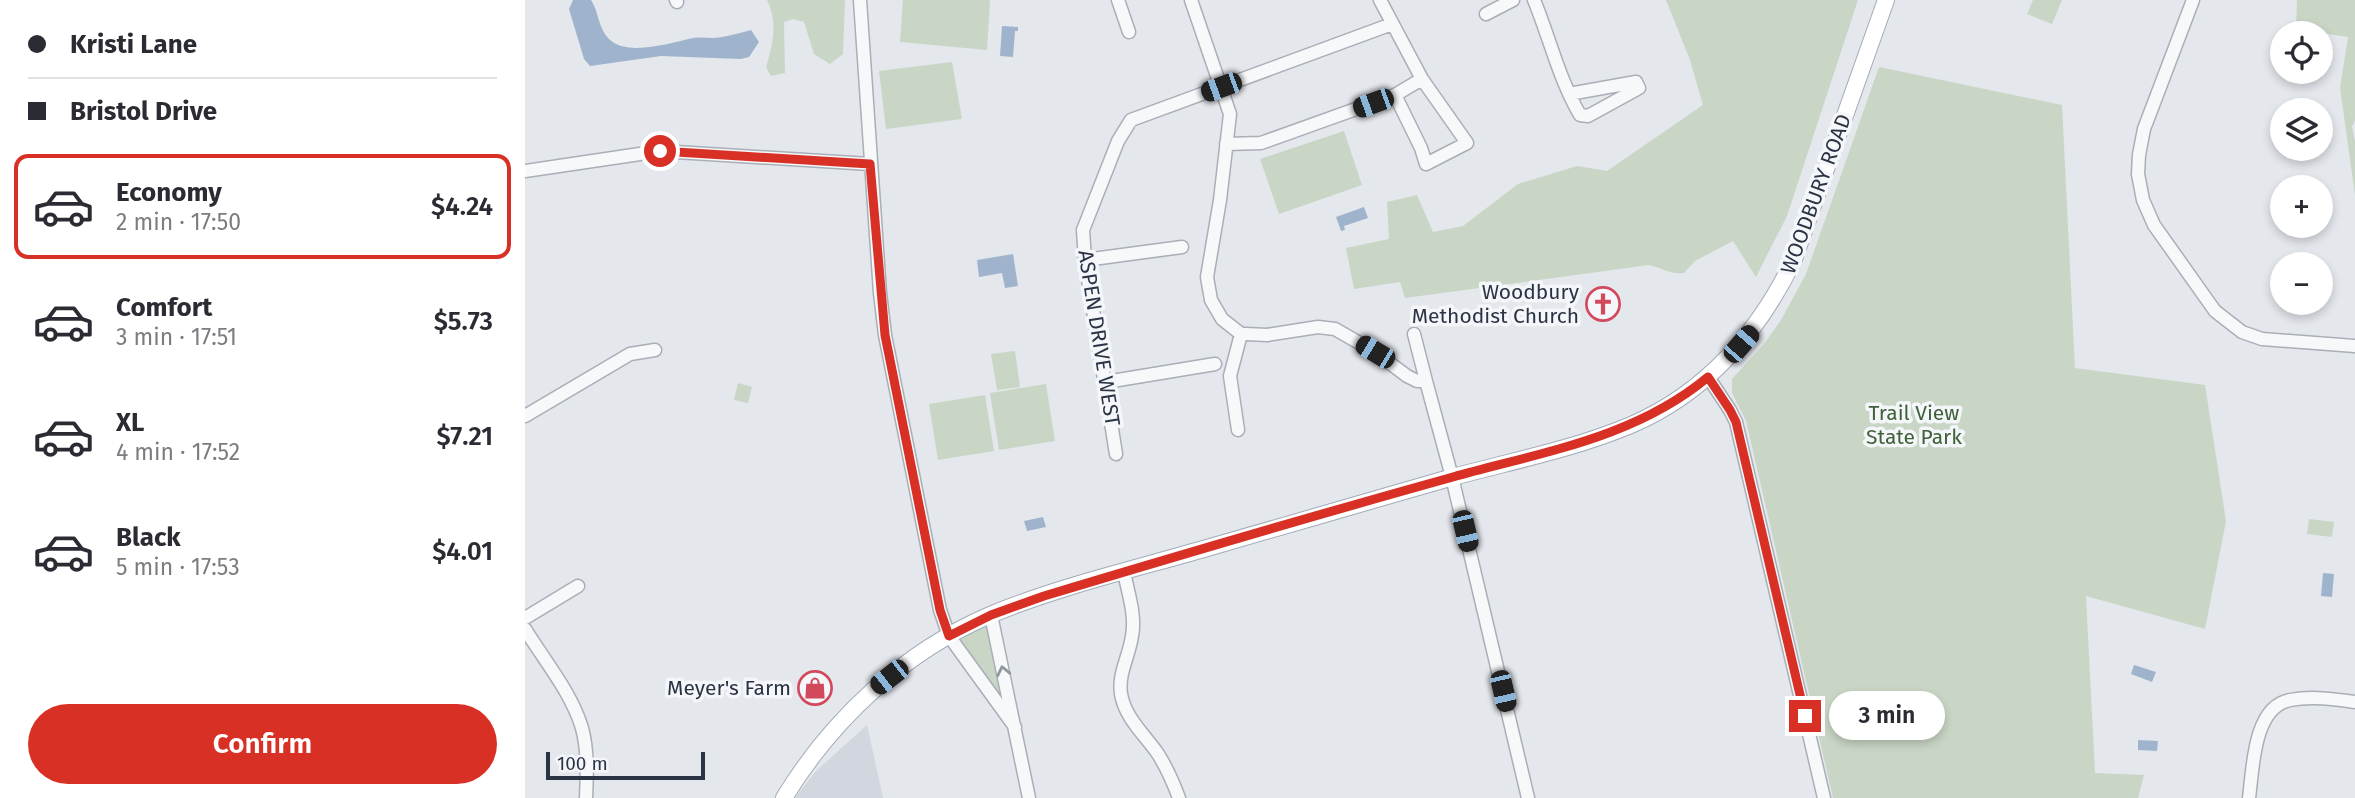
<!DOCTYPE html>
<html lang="en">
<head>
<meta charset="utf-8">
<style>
	:root { --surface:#fff; --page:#f2f2f3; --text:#2b2b33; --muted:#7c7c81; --line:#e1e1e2; --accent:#d93025 }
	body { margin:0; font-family:"Fira Sans",sans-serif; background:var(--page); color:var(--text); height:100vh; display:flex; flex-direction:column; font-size:26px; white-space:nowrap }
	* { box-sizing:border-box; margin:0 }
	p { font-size:23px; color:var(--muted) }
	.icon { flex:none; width:38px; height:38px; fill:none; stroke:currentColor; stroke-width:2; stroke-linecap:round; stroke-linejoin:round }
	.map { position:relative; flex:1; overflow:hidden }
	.drawer { display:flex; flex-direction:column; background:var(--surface); width:525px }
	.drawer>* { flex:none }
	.hud { display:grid; align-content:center; height:154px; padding:0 28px; background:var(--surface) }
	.buttons { position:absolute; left:1745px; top:21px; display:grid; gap:14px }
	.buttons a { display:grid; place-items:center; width:63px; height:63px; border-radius:50%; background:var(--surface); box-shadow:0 4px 10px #0003; font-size:35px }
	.scale { position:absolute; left:21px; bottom:18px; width:159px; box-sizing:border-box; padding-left:7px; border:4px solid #2b3445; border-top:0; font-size:19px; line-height:24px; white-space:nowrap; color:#2b3445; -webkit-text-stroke:5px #f4f6f9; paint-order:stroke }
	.end { position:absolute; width:32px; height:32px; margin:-16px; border:9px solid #d93025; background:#fff; box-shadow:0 0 0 4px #fff }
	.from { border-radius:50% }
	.bubble { position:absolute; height:49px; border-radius:24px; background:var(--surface); box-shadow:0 4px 10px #0003; font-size:23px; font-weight:600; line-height:49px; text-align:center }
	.car { position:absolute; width:21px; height:42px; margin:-21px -10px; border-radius:9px; box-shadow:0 0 5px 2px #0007; background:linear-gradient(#222 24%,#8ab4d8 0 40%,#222 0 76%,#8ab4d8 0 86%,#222 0) }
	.hud b { display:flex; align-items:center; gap:24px; height:66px; font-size:26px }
	.hud b+b { border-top:2px solid var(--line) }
	.hud i { width:18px; height:18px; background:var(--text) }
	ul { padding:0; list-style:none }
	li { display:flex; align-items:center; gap:21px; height:105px; margin:0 14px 10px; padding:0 14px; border:4px solid transparent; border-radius:14px }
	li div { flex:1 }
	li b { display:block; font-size:26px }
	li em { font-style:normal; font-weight:600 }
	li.current { border-color:var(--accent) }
	li>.icon { width:63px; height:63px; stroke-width:1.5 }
	.action { display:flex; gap:14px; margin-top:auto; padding:14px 28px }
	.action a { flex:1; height:80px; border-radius:42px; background:var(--accent); color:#fff; font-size:28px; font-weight:600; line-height:80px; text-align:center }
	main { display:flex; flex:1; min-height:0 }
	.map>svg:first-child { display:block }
	.built { fill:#d2d6de }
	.green { fill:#c9d6c5 }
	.water { fill:#9fb4cc }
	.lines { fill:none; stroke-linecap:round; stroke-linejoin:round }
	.minor-casing { stroke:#a9aeb7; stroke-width:15 }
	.major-casing { stroke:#a3abb8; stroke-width:18 }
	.minor { stroke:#f7f8fa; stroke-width:12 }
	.major { stroke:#fff; stroke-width:16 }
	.oneway { stroke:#9196a0 }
	.route { stroke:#d93025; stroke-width:9 }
	.labels { text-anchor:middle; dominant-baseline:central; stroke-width:7; stroke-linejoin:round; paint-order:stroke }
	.street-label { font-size:21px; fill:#2b3445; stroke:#f4f6f9 }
	.poi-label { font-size:21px; fill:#2b3445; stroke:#f4f6f9; text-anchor:end }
	.park-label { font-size:21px; fill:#3f6138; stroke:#f4f6f9 }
</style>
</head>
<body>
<main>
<section class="drawer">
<div class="hud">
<b><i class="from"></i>Kristi Lane</b>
<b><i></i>Bristol Drive</b>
</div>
<ul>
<li class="current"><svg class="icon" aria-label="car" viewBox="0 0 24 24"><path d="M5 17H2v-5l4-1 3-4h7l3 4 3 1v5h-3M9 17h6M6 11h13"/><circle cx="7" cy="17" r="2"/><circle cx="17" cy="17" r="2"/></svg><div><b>Economy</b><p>2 min · 17:50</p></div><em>$4.24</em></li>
<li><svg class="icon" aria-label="car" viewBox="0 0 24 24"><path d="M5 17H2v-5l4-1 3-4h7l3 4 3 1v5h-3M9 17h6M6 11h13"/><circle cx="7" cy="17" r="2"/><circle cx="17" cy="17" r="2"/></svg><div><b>Comfort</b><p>3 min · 17:51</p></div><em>$5.73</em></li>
<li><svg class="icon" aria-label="car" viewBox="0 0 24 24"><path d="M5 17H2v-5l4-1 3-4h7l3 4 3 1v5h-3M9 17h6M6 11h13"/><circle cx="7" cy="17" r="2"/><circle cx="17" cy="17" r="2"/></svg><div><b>XL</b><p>4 min · 17:52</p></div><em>$7.21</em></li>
<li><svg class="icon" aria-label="car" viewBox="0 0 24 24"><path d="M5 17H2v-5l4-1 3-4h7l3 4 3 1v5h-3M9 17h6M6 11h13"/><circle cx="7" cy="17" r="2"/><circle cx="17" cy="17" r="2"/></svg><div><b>Black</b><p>5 min · 17:53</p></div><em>$4.01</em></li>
</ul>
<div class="action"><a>Confirm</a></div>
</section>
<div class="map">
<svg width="1830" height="798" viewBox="0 0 1830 798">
	<rect width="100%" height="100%" fill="#e4e7ec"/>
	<path class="built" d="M 342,725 L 358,798 L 270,798 L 290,772 Z"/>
	<path class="green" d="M 242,0 L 320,0 L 318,54 L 305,64 L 289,54 L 279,22 L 268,19 L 259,22 L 260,73 L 246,76 L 241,67 C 248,44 253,22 242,0 Z
		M 378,0 L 465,0 L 462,50 L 375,42 Z
		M 1141,0 L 1333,0 L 1262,216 L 1231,277 L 1208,241 L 1170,261 L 1159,273 C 1147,275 1137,268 1124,265 L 880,298 L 875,282 L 829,289 L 821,248 L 864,239 L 862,202 L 892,195 L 908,232 L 938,226 L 993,184 L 1052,166 L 1082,171 L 1178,105 L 1165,60 Z
		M 1508,0 L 1537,0 L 1527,24 L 1502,14 Z
		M 1772,0 L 1830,0 L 1830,120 L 1827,127 L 1830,141 L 1830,195 L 1815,88 L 1823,37 L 1771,29 Z
		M 427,62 L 437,119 L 361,129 L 354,71 Z
		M 1354,67 L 1537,105 L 1550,368 L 1680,385 L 1701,521 L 1680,629 L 1561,596 L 1570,773 L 1619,775 L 1613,798 L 1308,798 L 1221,421 L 1207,393 L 1207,379 L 1238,345 L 1256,320 L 1281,274 Z
		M 819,131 L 837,185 L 754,214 L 735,159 Z
		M 490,351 L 495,387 L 472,390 L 466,354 Z
		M 213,383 L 227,387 L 223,403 L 209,400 Z
		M 521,384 L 530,441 L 474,450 L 465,393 Z
		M 460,395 L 469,451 L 413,460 L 404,404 Z
		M 1784,519 L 1809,522 L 1807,537 L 1782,534 Z
		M 466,616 L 489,722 L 426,637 Z"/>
	<path class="water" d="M 48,0 L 66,0 C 74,12 73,28 84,39 C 102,57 145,43 168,38 C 175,37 182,38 189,38 C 202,37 214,33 226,30 L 234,42 L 224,57 L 216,59 L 136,56 L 65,66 L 59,59 L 44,9 Z
		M 477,26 L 493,27 L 493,31 L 490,31 L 488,57 L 475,56 Z
		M 839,207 L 843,218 L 819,226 L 820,230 L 816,231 L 811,217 Z
		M 488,254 L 493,286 L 480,288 L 477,273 L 454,277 L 452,260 Z
		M 518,517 L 521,527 L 502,531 L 499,521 Z
		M 1798,573 L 1809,574 L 1807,597 L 1796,596 Z
		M 1609,665 L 1631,672 L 1627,682 L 1606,674 Z
		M 1613,740 L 1633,741 L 1632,751 L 1613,750 Z"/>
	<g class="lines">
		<g class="minor-casing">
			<path id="minor" d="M 151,0 L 152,2
				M 335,0 L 355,293 L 360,335 L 415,610 L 424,636 L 490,727
				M 593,0 L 604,32
				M 666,0 L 705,114 L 695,200 L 682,277 L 686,300 L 697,319 L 716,334 L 721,334 L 742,335 L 793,327 L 810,329 L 850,352 L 882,376 L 892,381 L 901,381 L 927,477 L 1003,798
				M 855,0 L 897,79 L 942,143 L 901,164 L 896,148 L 870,95
				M 1009,0 C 1025,39 1034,79 1055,115 L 1063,116 L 1114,88 L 1111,82 L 1044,94
				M 1668,0 L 1619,129 L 1614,155 L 1613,174 L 1618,200 L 1629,225 L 1690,311 L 1717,332 L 1737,339 L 1830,346
				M 961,14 L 988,0
				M 701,144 L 736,143 L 870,95 L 897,79
				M 0,171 L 135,151 L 345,164
				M 560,260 L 657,247
				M 889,334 L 901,381
				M 1183,377 L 1205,410 L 1211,422 L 1299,798
				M 581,382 L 690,364
				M 0,416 L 105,354 L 130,350
				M 713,430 L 705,376 L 716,334
				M 591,454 L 560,260 L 558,230 L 593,141 L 606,120 L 867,24
				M 599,572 C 603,593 611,615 607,636 C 604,657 593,673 596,694 C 600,718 620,735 633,754 C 642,768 648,782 654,798
				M 466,615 L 504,798
				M 0,618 L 53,586
				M 0,629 C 19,660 46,692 57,728 C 63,750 62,775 61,798
				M 1724,798 C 1728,769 1728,707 1765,700 C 1787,696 1809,699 1830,702"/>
		</g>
		<g class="major-casing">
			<path id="major" d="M 259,798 C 307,719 379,652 465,615 C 535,586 610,569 682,548 C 764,525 846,500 928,477 C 987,461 1049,449 1106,425 C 1181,393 1235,331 1269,259 L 1361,0"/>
		</g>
		<use href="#minor" class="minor"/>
		<use href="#major" class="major"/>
	</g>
	<defs><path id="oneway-chevron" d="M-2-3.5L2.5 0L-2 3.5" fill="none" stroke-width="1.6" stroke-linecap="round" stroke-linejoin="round" transform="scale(1.75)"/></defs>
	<use class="oneway" href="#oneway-chevron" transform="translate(478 671) rotate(-102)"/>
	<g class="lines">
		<path class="route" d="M 135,151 L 345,164 L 360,335 L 415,610 L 424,636 L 466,615 L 519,596 C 655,555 791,515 928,477 C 1017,452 1110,438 1183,377 L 1205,410 L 1211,422 L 1280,716"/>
	</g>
	<defs>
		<g id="church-ring" transform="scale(1.75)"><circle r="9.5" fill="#f4f6f9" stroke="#d1495b" stroke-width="1.5"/><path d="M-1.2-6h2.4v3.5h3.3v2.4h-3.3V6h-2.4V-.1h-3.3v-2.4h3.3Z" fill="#d1495b"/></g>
		<g id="shop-ring" transform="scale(1.75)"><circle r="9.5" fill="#f4f6f9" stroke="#d1495b" stroke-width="1.5"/><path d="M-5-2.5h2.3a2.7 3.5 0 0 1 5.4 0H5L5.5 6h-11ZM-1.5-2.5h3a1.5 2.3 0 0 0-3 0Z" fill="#d1495b"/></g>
	</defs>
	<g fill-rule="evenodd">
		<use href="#church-ring" x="1078" y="304"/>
		<use href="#shop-ring" x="290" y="688"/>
	</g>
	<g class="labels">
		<g class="street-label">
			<text transform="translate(1291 194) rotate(-70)">WOODBURY ROAD</text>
			<text transform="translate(574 338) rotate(81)">ASPEN DRIVE WEST</text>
		</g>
		<g class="poi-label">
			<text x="1054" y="292">Woodbury<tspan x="1054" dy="24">Methodist Church</tspan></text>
			<text x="266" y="688">Meyer's Farm</text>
		</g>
		<g class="park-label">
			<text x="1389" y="413">Trail View<tspan x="1389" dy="24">State Park</tspan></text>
		</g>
	</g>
</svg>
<div class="buttons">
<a><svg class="icon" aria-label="locate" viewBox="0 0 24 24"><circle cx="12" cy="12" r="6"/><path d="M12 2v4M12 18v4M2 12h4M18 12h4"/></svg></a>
<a><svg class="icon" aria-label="layers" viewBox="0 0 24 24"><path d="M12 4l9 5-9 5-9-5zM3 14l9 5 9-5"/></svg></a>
<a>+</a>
<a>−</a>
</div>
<div class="scale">100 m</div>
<i class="end from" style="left:135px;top:151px"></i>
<i class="end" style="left:1280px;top:716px"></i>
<div class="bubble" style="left:1304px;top:691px;width:116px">3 min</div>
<i class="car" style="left:696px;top:87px;rotate:250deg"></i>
<i class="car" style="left:848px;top:103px;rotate:250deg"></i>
<i class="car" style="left:1216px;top:344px;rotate:41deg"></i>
<i class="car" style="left:850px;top:352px;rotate:301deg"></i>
<i class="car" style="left:940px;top:531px;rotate:167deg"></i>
<i class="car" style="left:364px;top:677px;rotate:232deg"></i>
<i class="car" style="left:978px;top:691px;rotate:167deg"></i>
</div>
</main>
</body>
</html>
